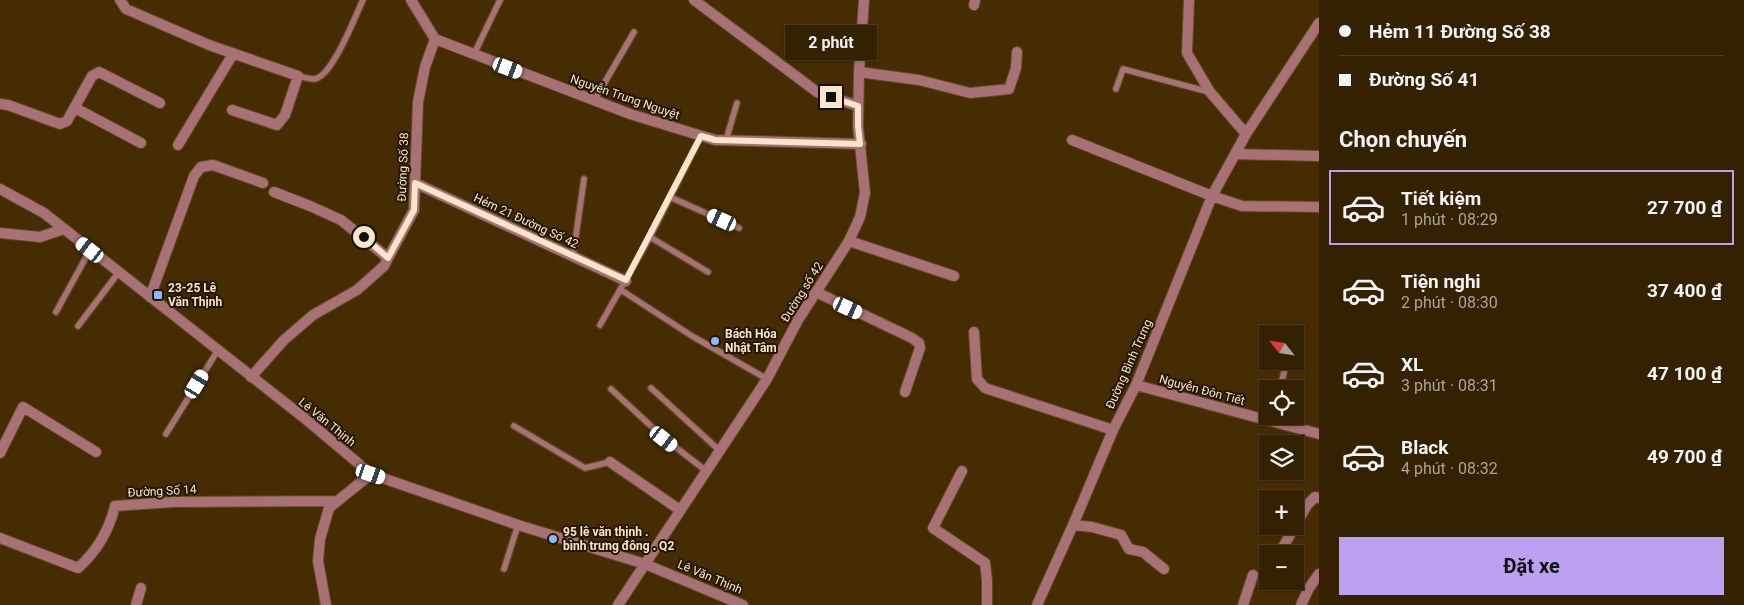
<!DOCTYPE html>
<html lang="vi">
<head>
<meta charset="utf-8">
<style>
	:root { --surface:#342102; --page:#3f2e11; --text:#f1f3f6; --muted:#a9a399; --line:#4e3e24; --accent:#bca0f2 }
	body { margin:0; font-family:Roboto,sans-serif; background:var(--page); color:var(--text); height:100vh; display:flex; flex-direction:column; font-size:19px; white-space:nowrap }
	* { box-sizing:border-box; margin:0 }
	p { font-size:16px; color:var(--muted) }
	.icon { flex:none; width:28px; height:28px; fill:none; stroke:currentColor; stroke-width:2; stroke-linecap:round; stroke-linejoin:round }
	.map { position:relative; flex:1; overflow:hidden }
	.panel { display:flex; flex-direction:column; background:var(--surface); width:425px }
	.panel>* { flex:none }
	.hud { display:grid; align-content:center; height:110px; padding:0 20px; background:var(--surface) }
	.needle { width:32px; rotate:300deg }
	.buttons { position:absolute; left:1259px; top:325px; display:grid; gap:10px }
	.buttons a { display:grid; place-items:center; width:45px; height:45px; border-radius:0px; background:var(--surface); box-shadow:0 1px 4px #0004,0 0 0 1px var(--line); font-size:25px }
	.end { position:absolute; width:22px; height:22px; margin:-11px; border:6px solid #f9e5cb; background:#111; box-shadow:0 0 0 2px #111 }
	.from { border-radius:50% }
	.bubble { position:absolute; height:35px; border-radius:0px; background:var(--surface); box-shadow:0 1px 4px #0004,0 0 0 1px var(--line); font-size:16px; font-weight:700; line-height:35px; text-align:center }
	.car { position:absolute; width:15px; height:30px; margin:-15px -8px; border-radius:6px; box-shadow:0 0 4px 1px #0007; background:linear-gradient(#fff 24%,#345 0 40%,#fff 0 76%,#345 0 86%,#fff 0) }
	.hud b { display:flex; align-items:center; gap:18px; height:48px; font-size:19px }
	.hud b+b { border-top:1px solid var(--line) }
	.hud i { width:12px; height:12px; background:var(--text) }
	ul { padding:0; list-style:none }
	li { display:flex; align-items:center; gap:15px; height:75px; margin:0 10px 8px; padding:0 10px; border:2px solid transparent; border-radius:0px }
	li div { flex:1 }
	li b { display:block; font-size:19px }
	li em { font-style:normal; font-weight:700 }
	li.on { border-color:var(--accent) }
	li>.icon { width:45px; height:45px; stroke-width:1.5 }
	h2 { padding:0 20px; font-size:22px; line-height:60px }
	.cta { display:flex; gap:10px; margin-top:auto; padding:10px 20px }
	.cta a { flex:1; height:58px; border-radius:0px; background:var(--accent); color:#111; font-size:20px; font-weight:700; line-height:58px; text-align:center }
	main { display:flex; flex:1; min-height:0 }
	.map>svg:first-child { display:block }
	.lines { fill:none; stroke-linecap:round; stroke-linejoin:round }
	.service-casing { stroke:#624a22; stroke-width:8 }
	.minor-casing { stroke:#624a22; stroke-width:12 }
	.tertiary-casing { stroke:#624a22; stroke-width:12 }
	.service { stroke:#a77176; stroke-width:5.5 }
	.minor { stroke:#a77176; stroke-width:10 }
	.tertiary { stroke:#a77176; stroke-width:10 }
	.route { stroke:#f9e5cb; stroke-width:6 }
	.poi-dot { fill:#86bbfb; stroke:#241603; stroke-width:2 }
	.labels { text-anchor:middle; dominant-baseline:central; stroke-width:4; stroke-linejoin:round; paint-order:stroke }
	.street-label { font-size:12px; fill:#f9e5cb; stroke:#241603 }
	.poi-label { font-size:12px; font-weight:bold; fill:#f9e5cb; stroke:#241603; text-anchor:start }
</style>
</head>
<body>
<main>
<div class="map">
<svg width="1319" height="605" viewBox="0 0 1319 605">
	<rect width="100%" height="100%" fill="#452c02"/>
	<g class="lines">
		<g class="service-casing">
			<path id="service" d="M 474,54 L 500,0
				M 298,76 C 303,77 309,79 314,79 C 332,78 355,16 363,0
				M 1116,89 L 1123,69 L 1209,92
				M 594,101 L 634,32
				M 726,140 L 737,103
				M 670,197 L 739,228
				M 650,237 L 708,272
				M 573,256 L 584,179
				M 621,290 L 692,336 L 767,379
				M 56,312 L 90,250
				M 600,325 L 650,237 L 701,136
				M 78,326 L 119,272
				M 651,388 L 719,450
				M 611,389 L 665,439 L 705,470
				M 1280,389 L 1285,368
				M 514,426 L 585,468 L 610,462
				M 166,434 L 218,350
				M 504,569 L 518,525"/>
		</g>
		<g class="minor-casing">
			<path id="minor" d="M 120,0 L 126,9 L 209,45 L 298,76 L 285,115 L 277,125 L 232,110
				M 411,0 L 435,39 L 630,114 L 715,140 L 861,144
				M 694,0 L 817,92 L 858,106
				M 1189,0 L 1187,53 L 1210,92 L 1246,134
				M 974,5 L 975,0
				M 859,72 L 919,80 L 970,93 L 1009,89 L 1016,68 L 1017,52
				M 0,104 L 8,105 L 60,124 L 67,121 L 92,76 L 99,72 L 160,103
				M 75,108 L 141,143
				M 1072,140 L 1212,196 L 1242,206 L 1319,207
				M 178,145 L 233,54
				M 1235,154 L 1319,156
				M 415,183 L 626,281
				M 274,192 L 310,206 L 341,220 L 388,258
				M 0,233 L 40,237 L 64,229
				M 849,241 L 954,276
				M 816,292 L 912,338 L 919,343 L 920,348 L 905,392
				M 150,297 L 194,176 L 201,167 L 213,165 L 263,183
				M 974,332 L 977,379 L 985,388 L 1113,430
				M 251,377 L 284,340 L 313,315 L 357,290 L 384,266 L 388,258 L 414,210 L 418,102 L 425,67 L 435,39
				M 1136,385 L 1319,434
				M 0,453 L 23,407 L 96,452
				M 610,462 L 680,510
				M 962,471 L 933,528 L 985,563 L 987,580 L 987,605
				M 1073,525 L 1092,527 L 1121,535 L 1129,549 L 1143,552 L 1164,569
				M 1295,526 L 1307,505 L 1315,497 L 1319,498
				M 0,538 L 78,568 C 97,551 109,531 115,506 L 173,502 L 337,501
				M 1279,554 L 1295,526
				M 136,605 L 141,588
				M 326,605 L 318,561 L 320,539 L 329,508 L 371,474
				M 1037,605 L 1073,525 L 1113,430 L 1136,385 L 1212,196 L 1246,134 L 1319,23
				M 1243,605 L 1253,575
				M 1301,605 L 1309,588 L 1319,574"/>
		</g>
		<g class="tertiary-casing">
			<path id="tertiary" d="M 0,189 L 44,213 L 303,417 L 371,474 L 518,525 L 645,564 L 743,605
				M 618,605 L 767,379 L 798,320 L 849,241 L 860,217 L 865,193 L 858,126 L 859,72 L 864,0"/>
		</g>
		<use href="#service" class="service"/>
		<use href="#minor" class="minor"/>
		<use href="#tertiary" class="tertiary"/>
	</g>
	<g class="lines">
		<path class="route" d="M 364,237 L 388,258 L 414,210 L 415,183 L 626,280 L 701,136 L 715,140 L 860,144 L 858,126 L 858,106 L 831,97"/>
	</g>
	<g class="poi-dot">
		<rect x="153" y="290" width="10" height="10" rx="2.5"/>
		<circle cx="715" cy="341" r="5"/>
		<circle cx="553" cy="539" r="5"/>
	</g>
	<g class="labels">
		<g class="street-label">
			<text transform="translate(625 97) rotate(19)">Nguyễn Trung Nguyệt</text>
			<text transform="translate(403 167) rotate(-88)">Đường Số 38</text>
			<text transform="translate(526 221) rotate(25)">Hẻm 21 Đường Số 42</text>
			<text transform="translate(802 292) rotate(-58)">Đường số 42</text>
			<text transform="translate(1129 364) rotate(-66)">Đường Bình Trưng</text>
			<text transform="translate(1202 390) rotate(15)">Nguyễn Đôn Tiết</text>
			<text transform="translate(327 422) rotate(39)">Lê Văn Thịnh</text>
			<text transform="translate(162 491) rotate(-3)">Đường Số 14</text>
			<text transform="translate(710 577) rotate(23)">Lê Văn Thịnh</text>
		</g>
		<g class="poi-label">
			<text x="168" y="288">23-25 Lê<tspan x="168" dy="14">Văn Thịnh</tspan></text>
			<text x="725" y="334">Bách Hóa<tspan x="725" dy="14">Nhật Tâm</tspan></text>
			<text x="563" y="532">95 lê văn thịnh .<tspan x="563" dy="14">bình trưng đông . Q2</tspan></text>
		</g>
	</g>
</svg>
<div class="buttons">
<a><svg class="needle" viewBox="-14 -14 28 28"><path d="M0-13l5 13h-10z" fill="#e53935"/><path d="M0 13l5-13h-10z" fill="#a9a399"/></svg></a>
<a><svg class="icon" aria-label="locate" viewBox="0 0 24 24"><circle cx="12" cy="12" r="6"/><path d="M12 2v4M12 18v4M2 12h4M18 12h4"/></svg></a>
<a><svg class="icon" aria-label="layers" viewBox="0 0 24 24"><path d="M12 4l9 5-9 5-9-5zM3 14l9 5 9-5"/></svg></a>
<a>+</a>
<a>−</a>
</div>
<i class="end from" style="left:364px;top:237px"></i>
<i class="end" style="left:831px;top:97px"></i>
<div class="bubble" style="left:785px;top:25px;width:92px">2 phút</div>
<i class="car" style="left:508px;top:68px;rotate:111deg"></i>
<i class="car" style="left:722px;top:220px;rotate:295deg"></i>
<i class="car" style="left:90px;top:250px;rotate:308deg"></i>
<i class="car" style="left:848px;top:308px;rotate:115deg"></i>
<i class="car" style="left:197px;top:384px;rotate:31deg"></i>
<i class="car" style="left:664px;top:439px;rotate:128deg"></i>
<i class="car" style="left:371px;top:474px;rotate:109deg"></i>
</div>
<section class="panel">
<div class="hud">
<b><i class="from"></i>Hẻm 11 Đường Số 38</b>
<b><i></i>Đường Số 41</b>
</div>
<h2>Chọn chuyến</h2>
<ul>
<li class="on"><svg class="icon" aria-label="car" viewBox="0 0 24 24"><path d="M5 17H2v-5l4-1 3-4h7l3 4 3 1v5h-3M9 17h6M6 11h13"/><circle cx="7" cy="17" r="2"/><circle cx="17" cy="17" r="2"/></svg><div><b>Tiết kiệm</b><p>1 phút · 08:29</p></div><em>27 700 ₫</em></li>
<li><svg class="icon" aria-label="car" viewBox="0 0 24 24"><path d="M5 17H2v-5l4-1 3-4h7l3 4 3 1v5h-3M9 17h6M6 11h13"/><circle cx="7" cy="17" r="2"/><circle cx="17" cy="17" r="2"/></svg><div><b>Tiện nghi</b><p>2 phút · 08:30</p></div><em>37 400 ₫</em></li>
<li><svg class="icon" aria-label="car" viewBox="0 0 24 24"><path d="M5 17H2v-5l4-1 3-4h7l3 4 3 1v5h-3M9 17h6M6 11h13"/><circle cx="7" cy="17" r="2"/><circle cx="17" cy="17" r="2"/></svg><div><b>XL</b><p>3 phút · 08:31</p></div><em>47 100 ₫</em></li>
<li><svg class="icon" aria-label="car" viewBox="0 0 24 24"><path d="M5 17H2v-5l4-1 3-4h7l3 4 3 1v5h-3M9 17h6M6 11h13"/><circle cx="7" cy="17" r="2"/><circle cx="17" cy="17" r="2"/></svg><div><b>Black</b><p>4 phút · 08:32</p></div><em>49 700 ₫</em></li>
</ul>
<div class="cta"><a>Đặt xe</a></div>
</section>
</main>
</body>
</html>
